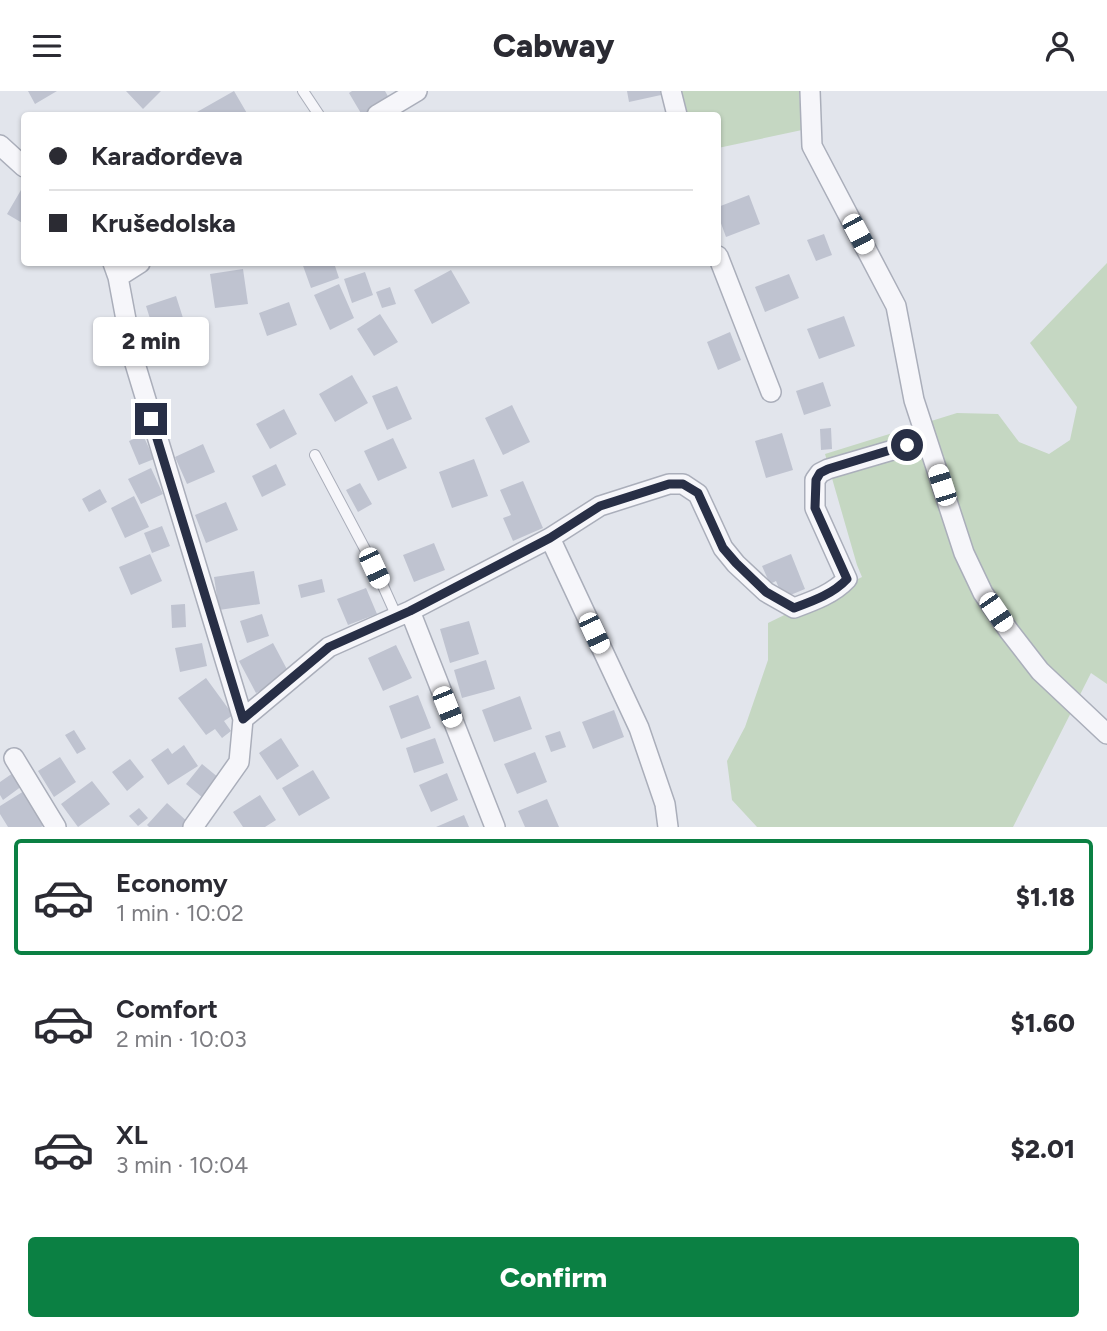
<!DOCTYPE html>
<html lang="en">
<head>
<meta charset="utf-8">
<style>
	:root { --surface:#fff; --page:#f2f2f3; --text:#2b2b33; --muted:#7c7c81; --line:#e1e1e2; --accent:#0b8043 }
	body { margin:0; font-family:Figtree,sans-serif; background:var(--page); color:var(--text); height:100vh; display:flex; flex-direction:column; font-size:26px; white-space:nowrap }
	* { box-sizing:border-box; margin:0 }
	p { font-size:23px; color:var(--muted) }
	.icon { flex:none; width:38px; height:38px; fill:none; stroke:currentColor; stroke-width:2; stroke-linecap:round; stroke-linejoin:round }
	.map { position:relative; height:736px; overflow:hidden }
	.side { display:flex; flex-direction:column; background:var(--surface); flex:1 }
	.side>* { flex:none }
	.banner { position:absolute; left:21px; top:21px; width:700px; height:154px; border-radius:7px; box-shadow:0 2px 5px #0004; display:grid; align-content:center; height:154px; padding:0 28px; background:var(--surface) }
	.end { position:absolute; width:32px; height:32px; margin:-16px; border:9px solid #282f46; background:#fff; box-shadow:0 0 0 4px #fff }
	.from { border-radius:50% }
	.bubble { position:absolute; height:49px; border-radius:7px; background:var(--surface); box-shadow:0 2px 5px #0004; font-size:23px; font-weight:800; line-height:49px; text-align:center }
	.car { position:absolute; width:21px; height:42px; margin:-21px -10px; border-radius:9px; box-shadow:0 0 5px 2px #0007; background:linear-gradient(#fff 24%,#345 0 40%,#fff 0 76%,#345 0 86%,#fff 0) }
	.banner b { display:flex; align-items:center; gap:24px; height:66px; font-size:26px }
	.banner b+b { border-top:2px solid var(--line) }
	.banner i { width:18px; height:18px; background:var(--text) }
	ul { padding:12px 0 0; list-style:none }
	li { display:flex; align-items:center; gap:21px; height:116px; margin:0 14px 10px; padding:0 14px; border:4px solid transparent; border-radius:7px }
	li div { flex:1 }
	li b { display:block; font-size:26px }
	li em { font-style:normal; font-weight:800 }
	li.current { border-color:var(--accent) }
	li>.icon { width:63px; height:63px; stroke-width:1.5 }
	.action { display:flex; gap:14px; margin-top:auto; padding:14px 28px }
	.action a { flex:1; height:80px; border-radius:7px; background:var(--accent); color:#fff; font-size:28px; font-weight:800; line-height:80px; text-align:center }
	header { display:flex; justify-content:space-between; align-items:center; height:91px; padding:0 28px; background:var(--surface); font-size:32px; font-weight:800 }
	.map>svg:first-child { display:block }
	.green { fill:#c5d7c2 }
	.building { fill:#bfc3d0 }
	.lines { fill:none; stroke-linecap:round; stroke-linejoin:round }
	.service-casing { stroke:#aaaeba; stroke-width:12 }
	.minor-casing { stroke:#aaaeba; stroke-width:22 }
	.service { stroke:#f6f6fa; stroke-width:10 }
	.minor { stroke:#f6f6fa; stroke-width:19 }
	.route { stroke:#282f46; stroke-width:9 }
</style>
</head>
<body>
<header><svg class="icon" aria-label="menu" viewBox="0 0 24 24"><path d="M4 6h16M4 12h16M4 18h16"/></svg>Cabway<svg class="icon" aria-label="person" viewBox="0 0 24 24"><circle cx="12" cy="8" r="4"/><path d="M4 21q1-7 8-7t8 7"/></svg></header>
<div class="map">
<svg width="1107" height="736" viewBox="0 0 1107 736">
	<rect width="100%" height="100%" fill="#e2e5ec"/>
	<path class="green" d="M 679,0 L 799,0 L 802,39 L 718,57 L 718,24 L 685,24 Z
		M 1107,172 L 1107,593 L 1091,582 L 1013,736 L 757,736 L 732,709 L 727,670 L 745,636 L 768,569 L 768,532 L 862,486 L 857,474 L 825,363 L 957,322 L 998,323 L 1019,351 L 1049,363 L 1070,349 L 1077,316 L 1030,252 Z"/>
	<path class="building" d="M 28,0 L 57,0 L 35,13 Z
		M 126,0 L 161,0 L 143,18 Z
		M 234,0 L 248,24 L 199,24 L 197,21 Z
		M 352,0 L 385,0 L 390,9 L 365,24 L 362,24 L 349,2 Z
		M 627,0 L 660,0 L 661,4 L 629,11 Z
		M 21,99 L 24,101 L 24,133 L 7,123 Z
		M 749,104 L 760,133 L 726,146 L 718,124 L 718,116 Z
		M 824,143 L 832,164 L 816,170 L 807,149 Z
		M 302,172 L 334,172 L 339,187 L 311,197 Z
		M 243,178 L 248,213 L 215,217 L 210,183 Z
		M 451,179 L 470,212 L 432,233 L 414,199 Z
		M 365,181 L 373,204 L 352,212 L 344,188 Z
		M 789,183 L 799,207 L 765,221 L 755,196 Z
		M 339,193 L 354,227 L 330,239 L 314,204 Z
		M 390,196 L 396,213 L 382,217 L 376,201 Z
		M 176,205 L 183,227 L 153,237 L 146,215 Z
		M 289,211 L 297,234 L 267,245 L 259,222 Z
		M 380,223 L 398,251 L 374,265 L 357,238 Z
		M 844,225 L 855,255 L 819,268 L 807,238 Z
		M 183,231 L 190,247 L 174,254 L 167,237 Z
		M 730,241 L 741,269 L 718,279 L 707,251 Z
		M 352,284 L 368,312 L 335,331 L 319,303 Z
		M 823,291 L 831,315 L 804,324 L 796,300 Z
		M 397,295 L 412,328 L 387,339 L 372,305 Z
		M 512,314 L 530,351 L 503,364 L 485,327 Z
		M 284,318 L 297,343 L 270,358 L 256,333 Z
		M 831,337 L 832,358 L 821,359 L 820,338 Z
		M 782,342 L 793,379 L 766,387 L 755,350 Z
		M 143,344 L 154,368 L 139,374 L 129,350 Z
		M 393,347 L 407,377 L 378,390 L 364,360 Z
		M 203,353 L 215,381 L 187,393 L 175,366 Z
		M 474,368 L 488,405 L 452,417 L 439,381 Z
		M 276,373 L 286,394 L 262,406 L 252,385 Z
		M 151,377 L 163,403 L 141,413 L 128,388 Z
		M 523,390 L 543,437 L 513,450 L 503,427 L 511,424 L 500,399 Z
		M 360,392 L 372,413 L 358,421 L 346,399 Z
		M 100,398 L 107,411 L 89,421 L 82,408 Z
		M 134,405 L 149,436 L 125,447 L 111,417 Z
		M 226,411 L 238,439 L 206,452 L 195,424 Z
		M 162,435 L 170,455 L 152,462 L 144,442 Z
		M 434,452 L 445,479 L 414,491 L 403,464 Z
		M 150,463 L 162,490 L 131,504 L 119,476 Z
		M 791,463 L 805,498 L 783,507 L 776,490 L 770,493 L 762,475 Z
		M 254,480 L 260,513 L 219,519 L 214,486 Z
		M 322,488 L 325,501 L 301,507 L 298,494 Z
		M 366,497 L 377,523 L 348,534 L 337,508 Z
		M 185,513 L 186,536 L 172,537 L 171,514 Z
		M 262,523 L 269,545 L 247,552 L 240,530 Z
		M 469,530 L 479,563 L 450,572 L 440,538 Z
		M 202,552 L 207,575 L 180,581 L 175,557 Z
		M 273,552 L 290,584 L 256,602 L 239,570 Z
		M 396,554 L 412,587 L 383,600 L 368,567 Z
		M 486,569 L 495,598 L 462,607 L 454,579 Z
		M 206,587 L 233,624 L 224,630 L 231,640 L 222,647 L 215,638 L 206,644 L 178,607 Z
		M 418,604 L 431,637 L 401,648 L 389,615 Z
		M 520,605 L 532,638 L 494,651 L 482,619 Z
		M 614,619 L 624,646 L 593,658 L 582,631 Z
		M 74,639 L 86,658 L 77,663 L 65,644 Z
		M 560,640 L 566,656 L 551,661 L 545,645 Z
		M 281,647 L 299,675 L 277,689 L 259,662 Z
		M 435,647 L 444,672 L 414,682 L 406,657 Z
		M 184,654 L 198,675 L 168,694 L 151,669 L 168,657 L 172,663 Z
		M 535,661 L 547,691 L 517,703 L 504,673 Z
		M 60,666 L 76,691 L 54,706 L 38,680 Z
		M 130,668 L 144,686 L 127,700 L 112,681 Z
		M 202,673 L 219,687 L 203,707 L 186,693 Z
		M 313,679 L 330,707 L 299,725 L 282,697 Z
		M 13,682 L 22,695 L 3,709 L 0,704 L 0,691 Z
		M 447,682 L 458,709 L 431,721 L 419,694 Z
		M 92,690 L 110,713 L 78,736 L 61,713 Z
		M 24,700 L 45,734 L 41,736 L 8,736 L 0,723 L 0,715 Z
		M 260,704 L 276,729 L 265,736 L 243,736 L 233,721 Z
		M 547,708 L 559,736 L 525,736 L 518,720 Z
		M 167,712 L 190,733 L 187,736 L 149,736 L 147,734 Z
		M 139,717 L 148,727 L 138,735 L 129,725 Z
		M 464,724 L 469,736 L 436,736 Z"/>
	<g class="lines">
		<g class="service-casing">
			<path id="service" d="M 303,0 L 319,24
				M 315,364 L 375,477 L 397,526"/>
		</g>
		<g class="minor-casing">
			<path id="minor" d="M 671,0 L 677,24
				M 810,0 L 812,55 L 896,215 L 914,309 L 964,462 L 983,502 L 1009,540 L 1040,580 L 1107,643
				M 377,24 L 417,0
				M 0,54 L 24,76
				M 718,165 L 771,301
				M 113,172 L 118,186 L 133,266 L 243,628
				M 118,186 L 140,172
				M 550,447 L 639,637 L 665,713 L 668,736
				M 410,520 L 495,736
				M 14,667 L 56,736
				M 193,736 L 239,671 L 243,628 L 329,556 L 410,520 L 550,447 L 600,415 L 669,393 L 683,393 L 698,403 L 723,457 L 736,473 L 766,501 L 794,517 C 813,510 833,503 847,488 L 815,417 L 815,389 L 820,382 L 828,378 L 927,349"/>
		</g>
		<use href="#service" class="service"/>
		<use href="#minor" class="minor"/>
	</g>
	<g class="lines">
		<path class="route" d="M 151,328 L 243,628 L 329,556 L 410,520 L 550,447 L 600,415 L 669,393 L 683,393 L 698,402 L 723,457 L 736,472 L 766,501 L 794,517 C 813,510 833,503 847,488 L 815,417 L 816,389 L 820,382 L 828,378 L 907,354"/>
	</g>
</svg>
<i class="end from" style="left:907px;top:354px"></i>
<i class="end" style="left:151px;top:328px"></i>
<div class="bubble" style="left:93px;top:226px;width:116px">2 min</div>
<i class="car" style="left:858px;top:143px;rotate:152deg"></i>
<i class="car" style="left:942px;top:394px;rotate:342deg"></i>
<i class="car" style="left:374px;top:477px;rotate:155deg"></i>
<i class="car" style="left:996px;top:521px;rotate:146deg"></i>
<i class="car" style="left:594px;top:542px;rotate:155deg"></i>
<i class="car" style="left:447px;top:616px;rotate:158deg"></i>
<div class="banner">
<b><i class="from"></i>Karađorđeva</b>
<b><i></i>Krušedolska</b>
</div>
</div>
<section class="side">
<ul>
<li class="current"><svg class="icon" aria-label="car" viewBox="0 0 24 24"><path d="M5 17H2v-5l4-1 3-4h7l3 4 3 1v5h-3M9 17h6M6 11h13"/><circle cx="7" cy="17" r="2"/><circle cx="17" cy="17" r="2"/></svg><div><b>Economy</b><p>1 min · 10:02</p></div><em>$1.18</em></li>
<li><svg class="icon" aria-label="car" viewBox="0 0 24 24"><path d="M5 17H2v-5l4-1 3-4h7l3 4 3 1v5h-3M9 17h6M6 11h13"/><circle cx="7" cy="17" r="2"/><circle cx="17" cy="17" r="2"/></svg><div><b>Comfort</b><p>2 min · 10:03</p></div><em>$1.60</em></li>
<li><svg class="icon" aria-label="car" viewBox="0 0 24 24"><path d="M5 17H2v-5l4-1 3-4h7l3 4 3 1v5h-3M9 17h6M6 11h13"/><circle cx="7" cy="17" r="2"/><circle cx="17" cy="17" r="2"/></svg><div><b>XL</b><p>3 min · 10:04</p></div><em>$2.01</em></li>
</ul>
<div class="action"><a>Confirm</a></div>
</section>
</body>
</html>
